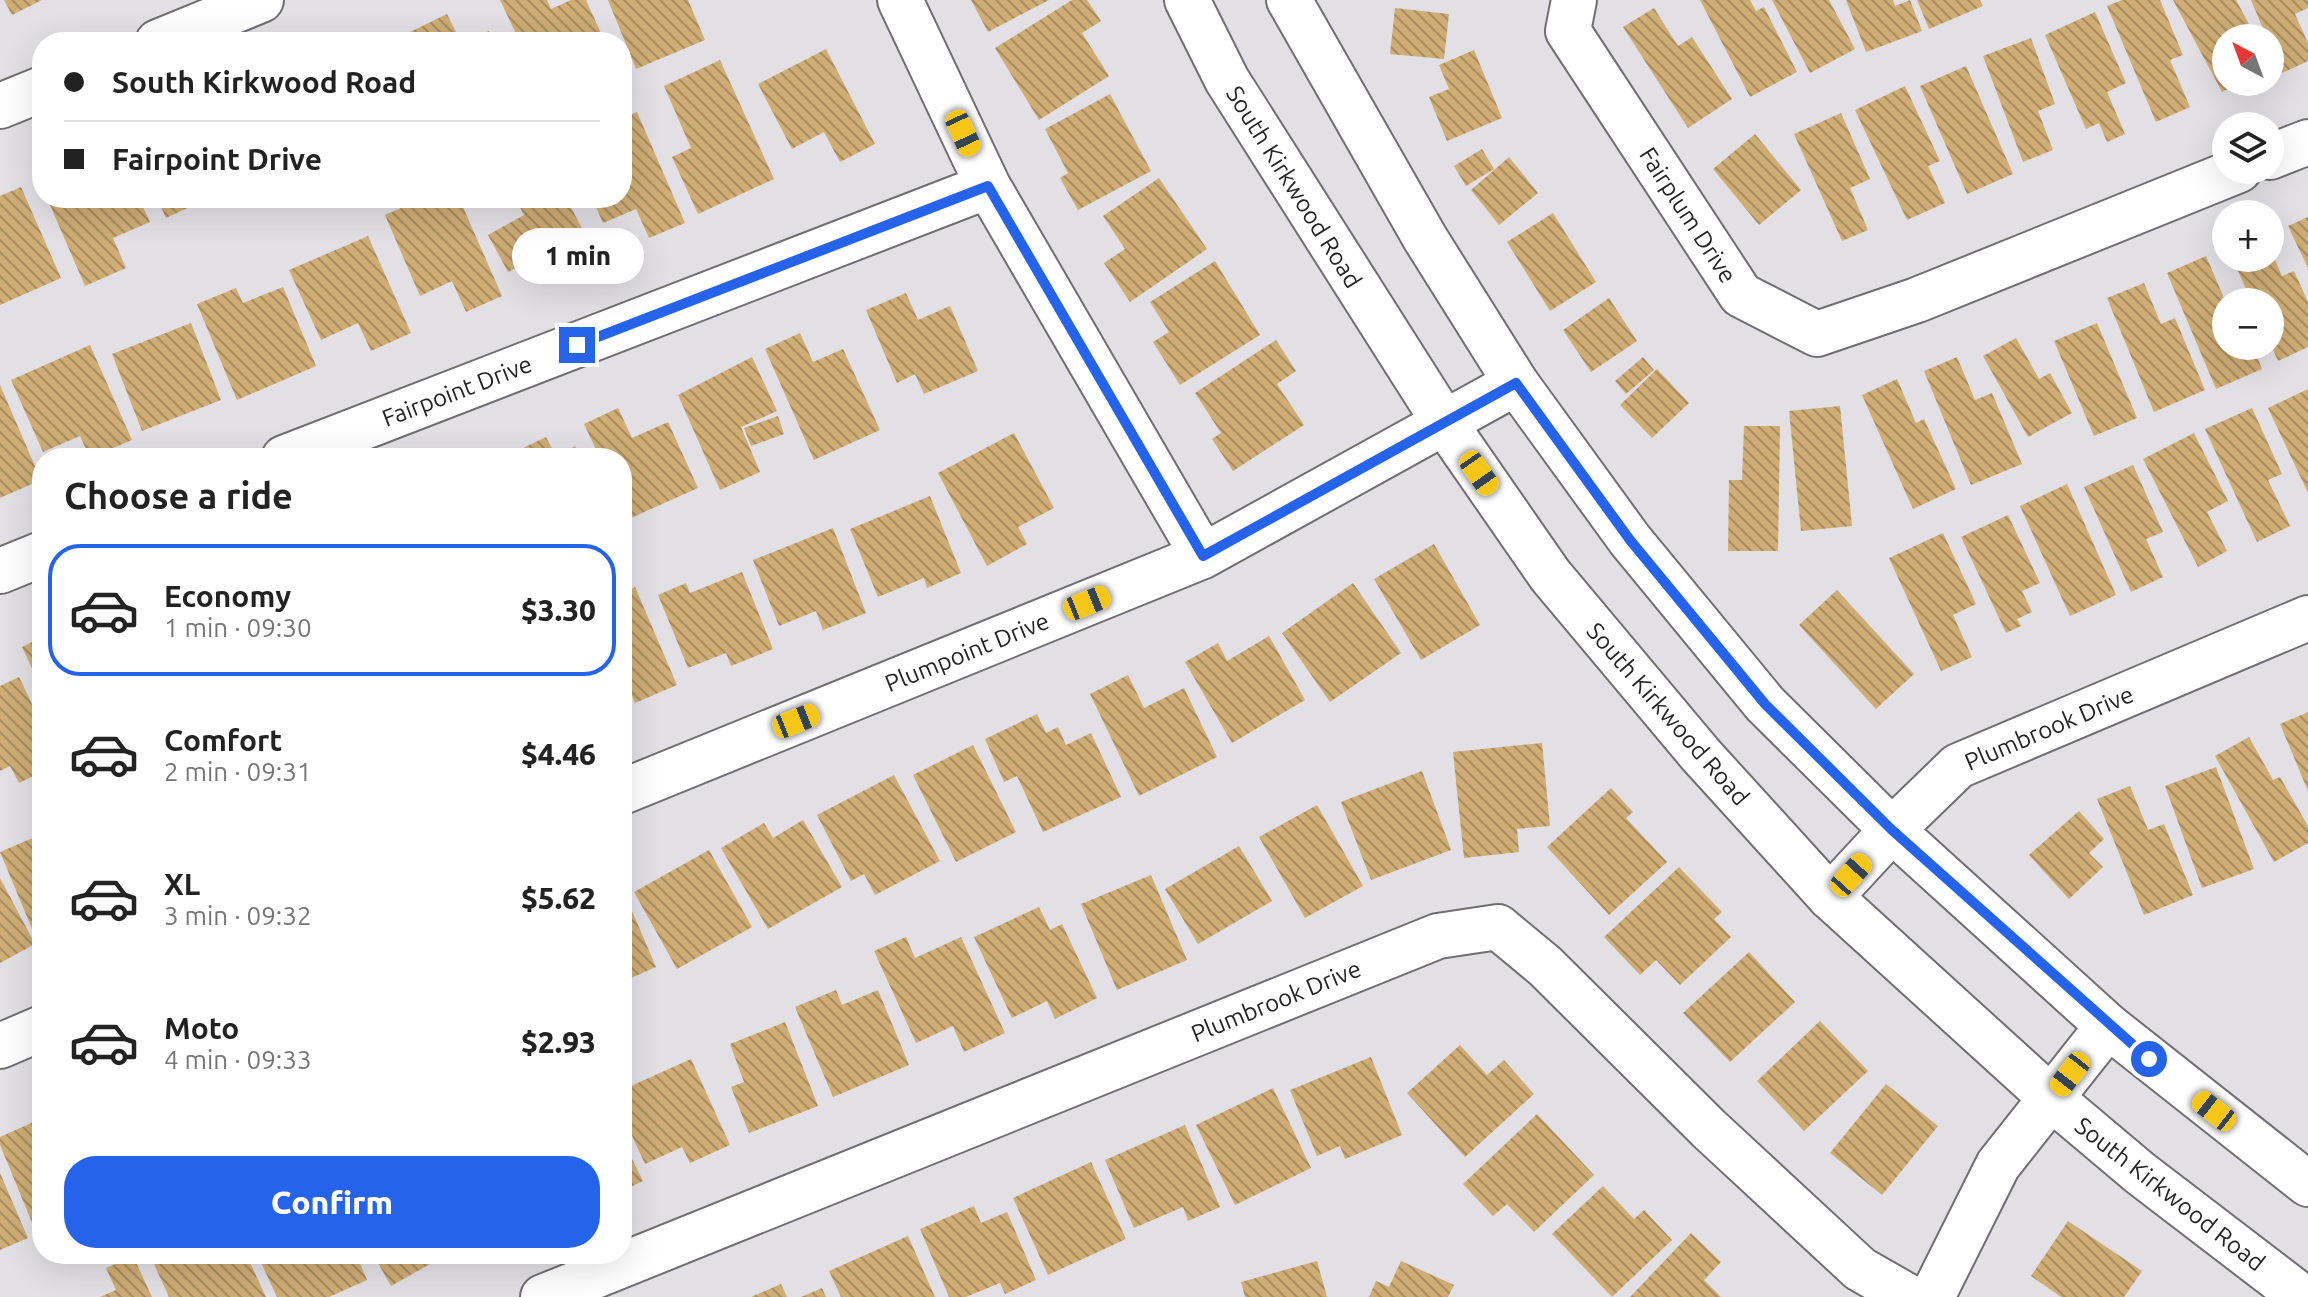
<!DOCTYPE html>
<html lang="en">
<head>
<meta charset="utf-8">
<style>
	:root { --surface:#fff; --page:#f6f6f6; --text:#222; --muted:#767676; --line:#e0e0e0; --accent:#2563eb }
	body { margin:0; font-family:Ubuntu,sans-serif; background:var(--page); color:var(--text); height:100vh; display:flex; flex-direction:column; font-size:30px; white-space:nowrap }
	* { box-sizing:border-box; margin:0 }
	p { font-size:26px; color:var(--muted) }
	.icon { flex:none; width:44px; height:44px; fill:none; stroke:currentColor; stroke-width:2; stroke-linecap:round; stroke-linejoin:round }
	.map { position:relative; flex:1; overflow:hidden }
	.details { position:absolute; left:32px; top:448px; width:600px; height:816px; display:flex; flex-direction:column; background:var(--surface); border-radius:32px; box-shadow:0 8px 32px #0002 }
	.details>* { flex:none }
	.hud { position:absolute; left:32px; top:32px; width:600px; height:176px; border-radius:32px; box-shadow:0 8px 32px #0002; display:grid; align-content:center; height:176px; padding:0 32px; background:var(--surface) }
	.needle { width:52px; rotate:319deg }
	.buttons { position:absolute; left:2212px; top:24px; display:grid; gap:16px }
	.buttons a { display:grid; place-items:center; width:72px; height:72px; border-radius:50%; background:var(--surface); box-shadow:0 8px 32px #0002; font-size:40px }
	.end { position:absolute; width:36px; height:36px; margin:-18px; border:10px solid #2563eb; background:#fff; box-shadow:0 0 0 4px #fff }
	.from { border-radius:50% }
	.bubble { position:absolute; height:56px; border-radius:28px; background:var(--surface); box-shadow:0 8px 32px #0002; font-size:26px; font-weight:800; line-height:56px; text-align:center }
	.car { position:absolute; width:24px; height:48px; margin:-24px -12px; border-radius:10px; box-shadow:0 0 6px 2px #0007; background:linear-gradient(#f5c518 24%,#345 0 40%,#f5c518 0 76%,#345 0 86%,#f5c518 0) }
	.hud b { display:flex; align-items:center; gap:28px; height:76px; font-size:30px }
	.hud b+b { border-top:2px solid var(--line) }
	.hud i { width:20px; height:20px; background:var(--text) }
	ul { padding:0; list-style:none }
	li { display:flex; align-items:center; gap:24px; height:132px; margin:0 16px 12px; padding:0 16px; border:4px solid transparent; border-radius:32px }
	li div { flex:1 }
	li b { display:block; font-size:30px }
	li em { font-style:normal; font-weight:800 }
	li.selected { border-color:var(--accent) }
	li>.icon { width:72px; height:72px; stroke-width:1.5 }
	h2 { padding:0 32px; font-size:36px; line-height:96px }
	.cta { display:flex; gap:16px; margin-top:auto; padding:16px 32px }
	.cta a { flex:1; height:92px; border-radius:32px; background:var(--accent); color:#fff; font-size:32px; font-weight:800; line-height:92px; text-align:center }
	.map>svg:first-child { display:block }
	.building { fill:url(#building-back-hatch) }
	.lines { fill:none; stroke-linecap:round; stroke-linejoin:round }
	.minor-casing { stroke:#6f6e72; stroke-width:48 }
	.major-casing { stroke:#6f6e72; stroke-width:48 }
	.minor { stroke:#fff; stroke-width:44 }
	.major { stroke:#fff; stroke-width:44 }
	.route { stroke:#2563eb; stroke-width:10 }
	.labels { text-anchor:middle; dominant-baseline:central; stroke-width:6; stroke-linejoin:round; paint-order:stroke }
	.street-label { font-size:24px; fill:#242325; stroke:#fff }
</style>
</head>
<body>
<div class="map">
<svg width="2308" height="1297" viewBox="0 0 2308 1297">
	<defs>
		<pattern id="building-back-hatch" width="6" height="6" patternUnits="userSpaceOnUse" patternTransform="scale(2)"><rect width="6" height="6" fill="#cfad75"/><path d="M-1 5l2 2M0 0l6 6M5-1l2 2" fill="none" stroke="#a88c60"/></pattern>
	</defs>
	<rect width="100%" height="100%" fill="#e2e0e5"/>
	<path class="building" d="M 4,0 L 42,0 L 12,15 Z
		M 500,0 L 547,0 L 551,9 L 571,0 L 586,0 L 605,42 L 520,42 Z
		M 608,0 L 688,0 L 705,40 L 636,69 Z
		M 971,0 L 1049,0 L 988,32 Z
		M 1072,0 L 1087,0 L 1101,21 L 1082,33 L 1109,76 L 1039,120 L 995,48 Z
		M 1700,0 L 1750,0 L 1756,11 L 1764,7 L 1797,72 L 1750,97 Z
		M 1772,0 L 1829,0 L 1855,49 L 1810,73 Z
		M 1846,0 L 1893,0 L 1895,6 L 1910,0 L 1922,31 L 1866,52 Z
		M 1917,0 L 1980,0 L 1983,6 L 1929,29 Z
		M 2122,0 L 2160,0 L 2183,55 L 2170,60 L 2190,107 L 2156,122 L 2107,6 Z
		M 2173,0 L 2236,0 L 2250,26 L 2226,38 L 2226,82 L 2240,82 L 2222,92 Z
		M 2251,0 L 2308,0 L 2308,8 L 2295,14 L 2308,43 L 2308,61 L 2282,73 L 2270,38 L 2267,38 Z
		M 1395,8 L 1449,14 L 1444,59 L 1390,54 Z
		M 1654,8 L 1678,46 L 1692,37 L 1732,99 L 1688,128 L 1623,27 Z
		M 2095,12 L 2126,83 L 2107,92 L 2125,134 L 2107,142 L 2099,123 L 2086,129 L 2045,35 Z
		M 447,14 L 461,42 L 412,42 L 408,33 Z
		M 489,31 L 495,42 L 466,42 Z
		M 2031,38 L 2055,104 L 2038,111 L 2053,150 L 2023,162 L 1983,56 Z
		M 826,49 L 875,144 L 840,162 L 824,132 L 792,149 L 758,84 Z
		M 1474,50 L 1502,118 L 1447,141 L 1429,97 L 1449,89 L 1439,65 Z
		M 720,60 L 774,179 L 698,214 L 672,157 L 691,148 L 664,86 Z
		M 1966,66 L 2013,174 L 1967,194 L 1920,86 Z
		M 1905,86 L 1940,161 L 1928,166 L 1945,203 L 1907,220 L 1855,110 Z
		M 1110,94 L 1151,171 L 1078,210 L 1060,178 L 1068,173 L 1045,129 Z
		M 637,112 L 685,223 L 649,238 L 636,209 L 603,223 L 592,198 L 622,198 L 622,118 Z
		M 1841,113 L 1870,179 L 1850,188 L 1868,230 L 1842,241 L 1794,134 Z
		M 1755,134 L 1801,190 L 1759,225 L 1713,169 Z
		M 1482,149 L 1494,169 L 1466,186 L 1454,166 Z
		M 1509,157 L 1538,193 L 1499,225 L 1471,190 Z
		M 1159,178 L 1207,249 L 1130,302 L 1104,263 L 1125,249 L 1103,216 Z
		M 21,187 L 61,278 L 0,305 L 0,196 Z
		M 47,198 L 139,198 L 150,222 L 113,238 L 126,268 L 85,286 Z
		M 157,198 L 209,198 L 166,218 Z
		M 263,198 L 284,198 L 267,207 Z
		M 424,198 L 459,198 L 502,296 L 466,312 L 452,281 L 420,296 L 385,215 Z
		M 515,198 L 566,198 L 593,249 L 534,281 L 524,264 L 508,272 L 488,235 L 524,215 Z
		M 1553,213 L 1596,282 L 1550,311 L 1507,242 Z
		M 2308,217 L 2308,268 L 2288,226 Z
		M 368,236 L 411,333 L 371,351 L 358,323 L 321,340 L 289,270 Z
		M 2270,249 L 2282,276 L 2294,271 L 2308,302 L 2308,347 L 2278,361 L 2270,343 L 2270,302 L 2252,302 L 2232,258 L 2270,258 Z
		M 2206,256 L 2224,298 L 2231,295 L 2234,302 L 2226,302 L 2226,346 L 2253,346 L 2262,369 L 2216,389 L 2167,273 Z
		M 1215,261 L 1260,335 L 1180,385 L 1153,342 L 1169,332 L 1150,302 Z
		M 2144,283 L 2161,324 L 2175,318 L 2205,390 L 2154,412 L 2107,298 Z
		M 283,287 L 316,366 L 237,400 L 197,304 L 236,288 L 243,303 Z
		M 906,293 L 918,320 L 950,306 L 978,371 L 924,394 L 915,374 L 897,383 L 866,310 Z
		M 1609,298 L 1637,341 L 1591,372 L 1563,330 Z
		M 191,323 L 221,400 L 142,431 L 112,354 Z
		M 2097,323 L 2137,418 L 2094,436 L 2054,341 Z
		M 800,333 L 813,362 L 843,349 L 880,430 L 814,460 L 765,349 Z
		M 2016,338 L 2039,379 L 2050,373 L 2072,413 L 2028,437 L 1983,356 Z
		M 1276,340 L 1296,371 L 1277,384 L 1304,425 L 1233,471 L 1212,439 L 1221,433 L 1195,393 Z
		M 90,345 L 132,440 L 90,458 L 80,436 L 43,452 L 11,380 Z
		M 752,357 L 777,411 L 741,427 L 760,472 L 720,490 L 678,395 Z
		M 1643,357 L 1654,370 L 1626,394 L 1615,381 Z
		M 1957,357 L 1975,400 L 1992,393 L 2022,464 L 1971,485 L 1924,371 Z
		M 1657,369 L 1689,403 L 1652,438 L 1620,405 Z
		M 1897,379 L 1916,423 L 1924,419 L 1956,489 L 1913,509 L 1862,395 Z
		M 0,385 L 41,480 L 0,498 Z
		M 2308,389 L 2308,493 L 2268,408 Z
		M 1840,406 L 1852,526 L 1801,531 L 1789,411 Z
		M 618,408 L 632,438 L 668,422 L 698,488 L 622,522 L 622,458 L 600,458 L 584,424 Z
		M 2252,408 L 2282,474 L 2268,480 L 2290,526 L 2257,542 L 2205,429 Z
		M 778,416 L 784,434 L 751,446 L 744,428 Z
		M 1744,426 L 1780,426 L 1778,551 L 1728,551 L 1729,480 L 1742,480 Z
		M 1014,433 L 1054,508 L 1018,527 L 1027,544 L 987,566 L 938,473 Z
		M 2194,433 L 2228,501 L 2207,512 L 2227,551 L 2198,567 L 2143,459 Z
		M 546,437 L 556,456 L 575,446 L 581,458 L 502,458 Z
		M 2133,465 L 2163,532 L 2146,539 L 2163,577 L 2131,592 L 2084,487 Z
		M 2067,484 L 2116,595 L 2070,616 L 2020,506 Z
		M 930,496 L 961,573 L 927,588 L 924,578 L 878,597 L 850,529 Z
		M 2008,515 L 2040,583 L 2022,591 L 2032,612 L 2017,619 L 2021,626 L 2006,633 L 1961,537 Z
		M 833,528 L 866,613 L 823,630 L 816,611 L 779,626 L 753,560 Z
		M 1943,533 L 1976,604 L 1953,615 L 1972,657 L 1941,671 L 1889,558 Z
		M 1434,544 L 1480,625 L 1421,660 L 1374,579 Z
		M 742,572 L 773,649 L 731,666 L 726,653 L 688,668 L 658,595 L 686,583 L 690,593 Z
		M 1353,583 L 1401,653 L 1330,702 L 1282,633 Z
		M 635,587 L 677,685 L 635,703 L 622,672 L 622,593 Z
		M 1837,590 L 1914,674 L 1876,709 L 1799,625 Z
		M 1269,636 L 1305,700 L 1232,743 L 1185,662 L 1218,643 L 1227,661 Z
		M 42,637 L 42,689 L 22,647 Z
		M 1128,675 L 1144,708 L 1184,688 L 1217,757 L 1139,796 L 1090,694 Z
		M 19,677 L 42,725 L 42,772 L 19,783 L 10,766 L 0,771 L 0,686 Z
		M 2308,712 L 2308,791 L 2280,724 Z
		M 1037,714 L 1046,733 L 1058,727 L 1066,745 L 1091,733 L 1121,797 L 1043,832 L 1017,776 L 1004,782 L 985,739 Z
		M 2249,737 L 2273,780 L 2280,777 L 2308,826 L 2308,843 L 2274,862 L 2215,756 Z
		M 1542,743 L 1550,826 L 1517,829 L 1519,852 L 1464,858 L 1453,752 Z
		M 973,745 L 1016,832 L 956,862 L 913,775 Z
		M 2216,767 L 2254,869 L 2202,888 L 2165,786 Z
		M 1422,771 L 1451,850 L 1371,880 L 1341,802 Z
		M 894,775 L 940,861 L 875,895 L 864,874 L 851,881 L 817,815 Z
		M 2130,786 L 2148,830 L 2164,824 L 2193,895 L 2144,915 L 2097,799 Z
		M 1611,788 L 1633,812 L 1626,818 L 1667,862 L 1609,915 L 1547,847 Z
		M 1317,805 L 1363,886 L 1305,918 L 1259,837 Z
		M 2079,811 L 2104,839 L 2089,853 L 2103,867 L 2069,899 L 2029,855 Z
		M 803,820 L 842,887 L 768,929 L 721,848 L 764,823 L 773,838 Z
		M 42,834 L 42,927 L 33,931 L 0,852 Z
		M 1239,846 L 1272,901 L 1198,944 L 1165,889 Z
		M 709,850 L 752,927 L 677,969 L 634,892 Z
		M 1679,867 L 1722,912 L 1714,919 L 1731,937 L 1680,985 L 1656,960 L 1640,975 L 1604,937 Z
		M 1151,875 L 1187,960 L 1117,990 L 1081,904 Z
		M 0,878 L 35,944 L 0,963 Z
		M 629,904 L 656,967 L 622,982 L 622,907 Z
		M 1039,907 L 1050,930 L 1062,924 L 1097,998 L 1055,1019 L 1047,1001 L 1012,1018 L 974,937 Z
		M 906,937 L 915,958 L 961,937 L 1005,1033 L 964,1052 L 953,1026 L 916,1043 L 874,951 Z
		M 1749,952 L 1795,1002 L 1730,1062 L 1683,1013 Z
		M 836,990 L 842,1005 L 878,990 L 909,1065 L 833,1097 L 795,1007 Z
		M 1820,1021 L 1868,1071 L 1804,1131 L 1757,1081 Z
		M 785,1022 L 818,1106 L 749,1133 L 731,1087 L 744,1082 L 730,1044 Z
		M 1460,1045 L 1487,1075 L 1504,1060 L 1534,1094 L 1465,1157 L 1407,1093 Z
		M 1371,1057 L 1402,1135 L 1345,1159 L 1340,1146 L 1317,1156 L 1290,1090 Z
		M 691,1059 L 730,1145 L 690,1163 L 682,1147 L 645,1164 L 622,1114 L 622,1090 Z
		M 1886,1084 L 1938,1126 L 1882,1195 L 1830,1153 Z
		M 1273,1088 L 1311,1168 L 1235,1205 L 1196,1125 Z
		M 1537,1114 L 1594,1175 L 1534,1232 L 1507,1204 L 1493,1216 L 1463,1184 Z
		M 38,1120 L 42,1129 L 42,1235 L 38,1237 L 0,1145 L 0,1137 Z
		M 1185,1125 L 1220,1207 L 1188,1221 L 1183,1207 L 1134,1228 L 1105,1160 Z
		M 622,1139 L 643,1181 L 622,1191 Z
		M 1091,1162 L 1126,1239 L 1048,1275 L 1013,1198 Z
		M 0,1173 L 28,1238 L 0,1250 Z
		M 1603,1186 L 1634,1219 L 1644,1210 L 1672,1240 L 1612,1297 L 1552,1234 Z
		M 974,1206 L 981,1223 L 1007,1212 L 1036,1280 L 1005,1294 L 1000,1283 L 966,1297 L 949,1297 L 920,1229 Z
		M 2068,1221 L 2142,1271 L 2124,1297 L 2061,1297 L 2031,1276 Z
		M 1691,1233 L 1721,1262 L 1704,1280 L 1721,1297 L 1630,1297 Z
		M 908,1236 L 935,1297 L 841,1297 L 829,1271 Z
		M 176,1254 L 246,1254 L 266,1297 L 169,1297 L 154,1264 Z
		M 257,1254 L 356,1254 L 367,1280 L 329,1297 L 277,1297 Z
		M 373,1254 L 448,1254 L 391,1286 Z
		M 133,1256 L 152,1297 L 100,1297 L 116,1290 L 106,1268 Z
		M 1317,1261 L 1327,1297 L 1245,1297 L 1241,1282 Z
		M 1401,1261 L 1454,1285 L 1448,1297 L 1369,1297 L 1376,1281 L 1389,1287 Z
		M 781,1284 L 787,1297 L 751,1297 Z
		M 822,1288 L 826,1297 L 801,1297 Z"/>
	<g class="lines">
		<g class="minor-casing">
			<path id="minor" d="M 900,0 L 988,186 L 1203,556
				M 1574,0 L 1568,31 L 1741,295 L 1817,334 L 1917,300 L 2239,170
				M 158,42 L 261,0
				M 0,106 L 42,89
				M 2270,157 L 2308,142
				M 284,458 L 988,186
				M 0,571 L 42,554
				M 622,792 L 1203,556 L 1516,383
				M 1830,897 L 1892,830 L 1958,766 L 2308,618
				M 0,1046 L 42,1028
				M 543,1297 L 1438,936 L 1498,927 L 1545,966 L 1709,1129 L 1860,1269 L 1909,1297
				M 1932,1297 L 1998,1165 L 2108,1026"/>
		</g>
		<g class="major-casing">
			<path id="major" d="M 1187,0 L 1227,80 L 1444,422 L 1550,575 L 1700,754 L 1830,897 L 2051,1098 L 2140,1173 L 2302,1297
				M 1289,0 L 1425,238 L 1516,383 L 1630,540 L 1765,704 L 1892,830 L 2108,1026 L 2308,1184"/>
		</g>
		<use href="#minor" class="minor"/>
		<use href="#major" class="major"/>
	</g>
	<g class="lines">
		<path class="route" d="M 577,345 L 988,186 L 1203,556 L 1516,383 L 1630,540 L 1765,704 L 1892,830 L 2149,1059"/>
	</g>
	<g class="labels">
		<g class="street-label">
			<text transform="translate(1294 187) rotate(58)">South Kirkwood Road</text>
			<text transform="translate(1688 215) rotate(57)">Fairplum Drive</text>
			<text transform="translate(457 391) rotate(-21)">Fairpoint Drive</text>
			<text transform="translate(967 652) rotate(-22)">Plumpoint Drive</text>
			<text transform="translate(1668 714) rotate(49)">South Kirkwood Road</text>
			<text transform="translate(2049 728) rotate(-23)">Plumbrook Drive</text>
			<text transform="translate(1276 1001) rotate(-22)">Plumbrook Drive</text>
			<text transform="translate(2170 1194) rotate(38)">South Kirkwood Road</text>
		</g>
	</g>
</svg>
<div class="buttons">
<a><svg class="needle" viewBox="-14 -14 28 28"><path d="M0-13l5 13h-10z" fill="#e53935"/><path d="M0 13l5-13h-10z" fill="#767676"/></svg></a>
<a><svg class="icon" aria-label="layers" viewBox="0 0 24 24"><path d="M12 4l9 5-9 5-9-5zM3 14l9 5 9-5"/></svg></a>
<a>+</a>
<a>−</a>
</div>
<i class="end from" style="left:2149px;top:1059px"></i>
<i class="end" style="left:577px;top:345px"></i>
<div class="bubble" style="left:512px;top:228px;width:132px">1 min</div>
<i class="car" style="left:963px;top:133px;rotate:155deg"></i>
<i class="car" style="left:1479px;top:473px;rotate:145deg"></i>
<i class="car" style="left:1087px;top:603px;rotate:68deg"></i>
<i class="car" style="left:796px;top:721px;rotate:68deg"></i>
<i class="car" style="left:1851px;top:875px;rotate:42deg"></i>
<i class="car" style="left:2070px;top:1074px;rotate:218deg"></i>
<i class="car" style="left:2214px;top:1111px;rotate:308deg"></i>
<div class="hud">
<b><i class="from"></i>South Kirkwood Road</b>
<b><i></i>Fairpoint Drive</b>
</div>
<section class="details">
<h2>Choose a ride</h2>
<ul>
<li class="selected"><svg class="icon" aria-label="car" viewBox="0 0 24 24"><path d="M5 17H2v-5l4-1 3-4h7l3 4 3 1v5h-3M9 17h6M6 11h13"/><circle cx="7" cy="17" r="2"/><circle cx="17" cy="17" r="2"/></svg><div><b>Economy</b><p>1 min · 09:30</p></div><em>$3.30</em></li>
<li><svg class="icon" aria-label="car" viewBox="0 0 24 24"><path d="M5 17H2v-5l4-1 3-4h7l3 4 3 1v5h-3M9 17h6M6 11h13"/><circle cx="7" cy="17" r="2"/><circle cx="17" cy="17" r="2"/></svg><div><b>Comfort</b><p>2 min · 09:31</p></div><em>$4.46</em></li>
<li><svg class="icon" aria-label="car" viewBox="0 0 24 24"><path d="M5 17H2v-5l4-1 3-4h7l3 4 3 1v5h-3M9 17h6M6 11h13"/><circle cx="7" cy="17" r="2"/><circle cx="17" cy="17" r="2"/></svg><div><b>XL</b><p>3 min · 09:32</p></div><em>$5.62</em></li>
<li><svg class="icon" aria-label="car" viewBox="0 0 24 24"><path d="M5 17H2v-5l4-1 3-4h7l3 4 3 1v5h-3M9 17h6M6 11h13"/><circle cx="7" cy="17" r="2"/><circle cx="17" cy="17" r="2"/></svg><div><b>Moto</b><p>4 min · 09:33</p></div><em>$2.93</em></li>
</ul>
<div class="cta"><a>Confirm</a></div>
</section>
</div>
</body>
</html>
